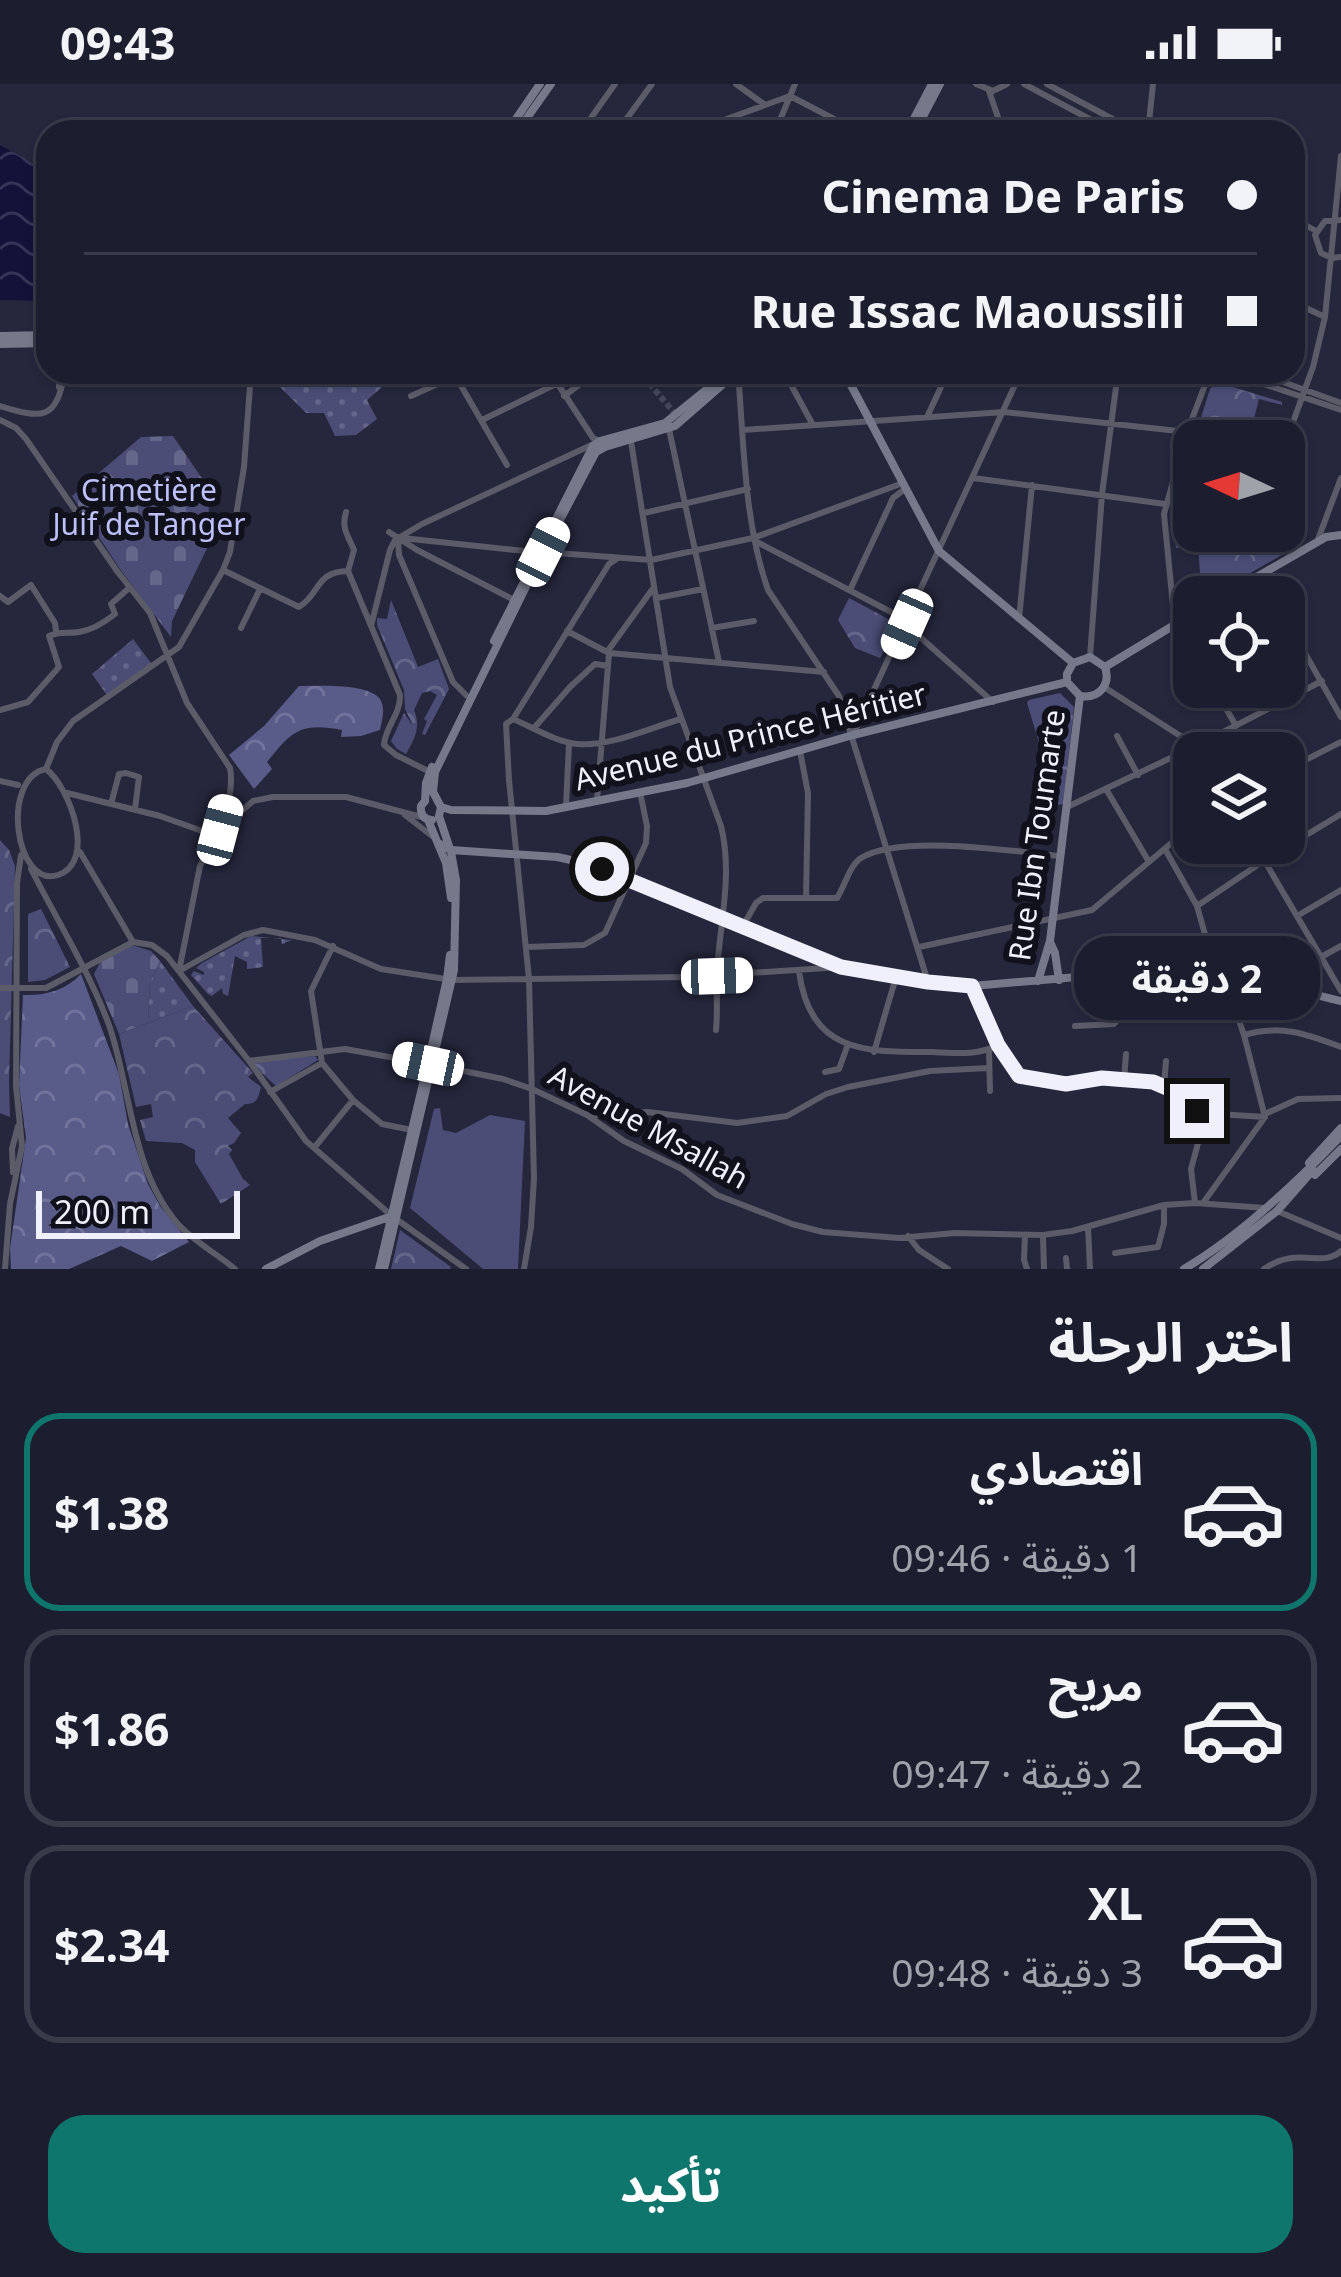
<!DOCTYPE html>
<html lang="ar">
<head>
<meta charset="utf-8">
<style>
	:root { --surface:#1c1d2e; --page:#252636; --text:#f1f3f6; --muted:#a0a2aa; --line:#3a3b4a; --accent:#0f766e }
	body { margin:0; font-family:"Noto Sans","Noto Sans Arabic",sans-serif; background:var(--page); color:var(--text); direction:rtl; height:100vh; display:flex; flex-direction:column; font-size:45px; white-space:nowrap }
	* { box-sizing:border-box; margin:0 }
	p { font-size:39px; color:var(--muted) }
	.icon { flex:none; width:66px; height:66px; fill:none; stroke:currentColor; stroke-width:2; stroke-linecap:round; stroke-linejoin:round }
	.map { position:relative; height:1185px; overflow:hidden; direction:ltr }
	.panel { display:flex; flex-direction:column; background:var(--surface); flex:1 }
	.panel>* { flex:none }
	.hud { position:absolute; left:36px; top:36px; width:1269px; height:264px; border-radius:36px; box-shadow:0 3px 9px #0004,0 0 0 3px var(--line); direction:rtl; display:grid; align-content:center; height:264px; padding:0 48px; background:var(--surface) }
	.needle { width:78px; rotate:274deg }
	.buttons { position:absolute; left:1173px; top:336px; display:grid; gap:24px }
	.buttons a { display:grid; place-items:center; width:132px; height:132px; border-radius:24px; background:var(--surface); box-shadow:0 3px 9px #0004,0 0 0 3px var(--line); font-size:60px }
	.scale { position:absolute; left:36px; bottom:30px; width:204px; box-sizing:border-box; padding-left:12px; border:6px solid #eff0fc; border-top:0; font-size:33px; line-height:42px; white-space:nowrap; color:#eff0fc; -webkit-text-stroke:9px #11111b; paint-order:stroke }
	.end { position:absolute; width:54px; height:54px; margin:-27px; border:15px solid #eff0fc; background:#111; box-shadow:0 0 0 6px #111 }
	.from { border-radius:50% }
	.bubble { position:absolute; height:84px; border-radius:36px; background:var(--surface); box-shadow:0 3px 9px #0004,0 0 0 3px var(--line); font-size:39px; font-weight:700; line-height:84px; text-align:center; direction:rtl }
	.car { position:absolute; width:36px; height:72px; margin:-36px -18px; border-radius:15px; box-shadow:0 0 9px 3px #0007; background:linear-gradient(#fff 24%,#345 0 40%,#fff 0 76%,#345 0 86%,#fff 0) }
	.hud b { display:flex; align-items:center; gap:42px; height:114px; font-size:45px }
	.hud b+b { border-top:3px solid var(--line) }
	.hud i { width:30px; height:30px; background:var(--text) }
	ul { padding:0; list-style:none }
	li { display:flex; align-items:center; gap:36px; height:198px; margin:0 24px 18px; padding:0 24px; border:6px solid var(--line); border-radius:36px }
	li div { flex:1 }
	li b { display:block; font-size:45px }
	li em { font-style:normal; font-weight:700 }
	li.active { border-color:var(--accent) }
	li>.icon { width:108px; height:108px; stroke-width:1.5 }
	h2 { padding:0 48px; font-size:54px; line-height:144px }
	.action { display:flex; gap:24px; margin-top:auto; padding:24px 48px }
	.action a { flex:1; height:138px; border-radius:36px; background:var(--accent); color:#fff; font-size:48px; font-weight:700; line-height:138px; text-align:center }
	.status { display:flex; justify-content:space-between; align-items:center; height:84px; padding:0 60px; background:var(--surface); direction:ltr }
	.status svg { height:33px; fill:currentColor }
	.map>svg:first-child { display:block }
	.grass { fill:url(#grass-dots) }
	.forest { fill:url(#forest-crowns) }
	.cemetery { fill:url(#cemetery-stones) }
	.park { fill:url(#park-crowns) }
	.garden { fill:#4b4d76 }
	.water { fill:url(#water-waves) }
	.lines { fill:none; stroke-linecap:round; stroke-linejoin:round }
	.street-tunnel { stroke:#44455a; stroke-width:6; stroke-dasharray:6 3; stroke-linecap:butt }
	.street { stroke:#5b5c68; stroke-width:6 }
	.secondary { stroke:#77798b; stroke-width:8 }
	.route { stroke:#eff0fc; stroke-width:15 }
	.labels { text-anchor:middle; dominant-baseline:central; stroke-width:12; stroke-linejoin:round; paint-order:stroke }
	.park-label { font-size:30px; fill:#bcc1fb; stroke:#11111b }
	.street-label { font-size:30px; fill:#eff0fc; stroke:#11111b }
</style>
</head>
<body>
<div class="status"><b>09:43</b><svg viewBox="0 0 49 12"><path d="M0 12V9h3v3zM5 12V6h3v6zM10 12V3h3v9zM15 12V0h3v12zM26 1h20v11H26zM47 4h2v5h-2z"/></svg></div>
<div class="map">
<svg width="1341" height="1185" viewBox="0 0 1341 1185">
	<defs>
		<pattern id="grass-dots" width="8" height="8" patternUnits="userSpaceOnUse" patternTransform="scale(3)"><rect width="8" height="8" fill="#4b4d76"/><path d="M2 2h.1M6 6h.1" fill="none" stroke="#65678a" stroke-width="1.8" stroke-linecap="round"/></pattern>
		<pattern id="forest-crowns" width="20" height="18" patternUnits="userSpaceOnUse" patternTransform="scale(3)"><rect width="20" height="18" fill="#595b88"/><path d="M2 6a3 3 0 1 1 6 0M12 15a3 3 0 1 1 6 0" fill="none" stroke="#71739a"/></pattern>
		<pattern id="cemetery-stones" width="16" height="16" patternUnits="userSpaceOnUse" patternTransform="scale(3)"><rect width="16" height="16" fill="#4b4d76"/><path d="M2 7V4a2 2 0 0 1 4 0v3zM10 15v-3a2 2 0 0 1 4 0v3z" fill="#65678a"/></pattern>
		<pattern id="park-crowns" width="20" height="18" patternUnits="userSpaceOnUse" patternTransform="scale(3)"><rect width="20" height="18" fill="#4b4d76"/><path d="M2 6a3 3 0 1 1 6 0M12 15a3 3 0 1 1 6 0" fill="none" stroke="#65678a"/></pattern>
		<pattern id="water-waves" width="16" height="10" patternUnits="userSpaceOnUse" patternTransform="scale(3)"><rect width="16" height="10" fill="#151239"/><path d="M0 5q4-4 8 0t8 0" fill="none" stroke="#373557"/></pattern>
	</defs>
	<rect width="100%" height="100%" fill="#26273d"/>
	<path class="grass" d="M 271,288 L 379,288 L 387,299 L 367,316 L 377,335 L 356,351 L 335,352 L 324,329 L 306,329 L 280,303 Z
		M 133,555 L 151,579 L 107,611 L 92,590 Z
		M 251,852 L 292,856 L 282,860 L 281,854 L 261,854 L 263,883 L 247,885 L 247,878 L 235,872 L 228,912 L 223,910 L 222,904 L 212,912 L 208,910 L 191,891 L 194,887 L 204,891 L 204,888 L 196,884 L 202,879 Z
		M 160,877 L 193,922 L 148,939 L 150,898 Z"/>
	<path class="forest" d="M 299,602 C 318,602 368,599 380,615 C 386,625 382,636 380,646 L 361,652 L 341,653 L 342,646 C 300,638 292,647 267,678 L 272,685 L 254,705 L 229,671 L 264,642 Z
		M 81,890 L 119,990 L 128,1040 L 148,1100 L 160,1122 L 189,1158 L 152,1177 L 121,1162 L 69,1185 L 11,1185 L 10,1164 L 26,1054 L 19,1001 L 23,911 C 45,912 66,906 81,890 Z"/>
	<path class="cemetery" d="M 173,352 L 210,406 L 207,454 L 211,456 L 172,537 L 171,553 L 120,485 L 72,412 L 141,353 Z
		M 132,861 L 151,867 L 160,877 L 150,898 L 148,939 L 119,950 L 94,890 L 101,877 Z"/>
	<path class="park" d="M 1215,300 L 1223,300 L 1282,318 L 1282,321 L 1259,315 L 1253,338 L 1275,345 L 1273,357 L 1194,357 L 1194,400 L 1188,400 L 1186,415 L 1194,417 L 1194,447 L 1277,447 L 1287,468 L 1208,513 L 1194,513 L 1194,521 L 1182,527 L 1179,502 L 1201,500 L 1198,463 L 1176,464 L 1172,426 L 1210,305 Z
		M 849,514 L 892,537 L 895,551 L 880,574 L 855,564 L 838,536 Z
		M 391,516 L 418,583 L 438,575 L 449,605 L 425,651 L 422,650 L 427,637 L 424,635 L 437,611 L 430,607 L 422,609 L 414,626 C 421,643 415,654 406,670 L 397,665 L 391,657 L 404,629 L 413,642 L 405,625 L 404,606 L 377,541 L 377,534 L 387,535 Z
		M 1060,609 L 1074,623 L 1063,720 L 1058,721 L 1027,619 L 1029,616 Z
		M 0,756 L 9,766 L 15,782 L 9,999 L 10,1033 L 0,1029 Z
		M 41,825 L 70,883 L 45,896 L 28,898 L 28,830 Z
		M 193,922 L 253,989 L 248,993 L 261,1003 C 258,1015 257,1020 245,1020 L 228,1034 L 241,1049 L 234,1059 L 228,1062 L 232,1066 L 229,1070 L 243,1095 L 250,1101 L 221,1120 L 195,1078 L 195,1066 L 182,1059 L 146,1057 L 140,1036 L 153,1033 L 151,1020 L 136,1023 L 119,950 Z
		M 315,972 L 318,976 L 276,1002 L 249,977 Z
		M 400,1146 L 451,1183 L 450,1185 L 391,1185 Z"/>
	<path class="garden" d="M 440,1024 L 443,1046 L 456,1049 L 490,1031 L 525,1037 L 518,1185 L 483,1185 L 410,1124 L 434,1025 Z"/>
	<path class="water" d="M 0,61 L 48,87 L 48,217 L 0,216 Z"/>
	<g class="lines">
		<path class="street-tunnel" d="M 649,299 L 677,332"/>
		<path class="street" d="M 736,0 L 765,21
			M 976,0 L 993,7 L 1007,0
			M 1024,0 L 1114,48
			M 1047,0 L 1137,48
			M 989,7 L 1003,48
			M 581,48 L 615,0
			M 617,48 L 652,0
			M 691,48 L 790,12 L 859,48
			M 775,48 L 795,0
			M 1148,48 L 1153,0
			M 1293,134 L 1316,147
			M 1341,136 L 1325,137 L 1315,151 L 1321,169 L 1332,174 L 1341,173
			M 1293,218 L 1325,233
			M 738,288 C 744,360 744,438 768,506 L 839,612 L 928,898
			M 784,288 L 813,341
			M 1169,288 L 1201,295 L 1222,288
			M 1228,288 L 1341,326
			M 1255,288 L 1341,319
			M 456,293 L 507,381
			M 850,299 L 858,288
			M 59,303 L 59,288
			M 411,312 L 464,288
			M 564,312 L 587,295
			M 0,322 C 43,335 56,337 65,288
			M 927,333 L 948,288
			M 0,336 L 16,344 L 26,355 L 117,487 L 150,529 L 187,619 L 230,684 C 234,705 226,726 220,746
			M 482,336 L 556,300
			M 669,345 L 719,578
			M 743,346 L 1004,328 L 1187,348
			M 630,351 L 670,603 L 721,742 C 733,790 720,838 717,887 C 716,907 718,926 716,946
			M 1284,363 L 1313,283 L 1325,233 L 1341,72
			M 973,394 L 1165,420
			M 346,428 C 341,445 348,451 354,466 L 348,487
			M 644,429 L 748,405
			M 389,448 L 417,466 L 514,516
			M 398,454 L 399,471 L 453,598 L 467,612
			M 402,454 L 534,468
			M 755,457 L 893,529 L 993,618
			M 1317,458 L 1341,394
			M 543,468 L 651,476 L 753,454 L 903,399
			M 223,486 L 299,523 C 321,510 314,488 348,487
			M 348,487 L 400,611 C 401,630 385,643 384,661 L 396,671 L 430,688
			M 1260,491 L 1273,513
			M 850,506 L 893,414 L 905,405
			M 0,512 L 8,518 L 31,501 L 55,539 L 56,547
			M 657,514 L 703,505
			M 1284,532 L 1341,633
			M 1019,535 L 1032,401
			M 371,542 L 390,466 L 395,456 L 422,440 L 600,357 L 593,354 L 550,288
			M 241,544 L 260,505
			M 712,544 L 754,537
			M 567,547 L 609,569 L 824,588
			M 607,568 L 654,503
			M 1194,568 L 1174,532 L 1164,430 L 1187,348 L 1210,288
			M 1090,573 L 1102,410 L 1118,288
			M 1104,603 L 1196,662 L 1200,669
			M 1214,603 L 1236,642
			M 0,626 L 28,618 L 59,583 L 49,552 C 60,547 68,550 79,548 C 92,546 105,538 115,530 L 111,520 L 128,505
			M 513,635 L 609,480 L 618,474
			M 534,644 L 570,603 L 595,580 L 608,582
			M 853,651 L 1021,288
			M 1117,652 L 1138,691
			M 800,667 L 808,709 L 806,814
			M 46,685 L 57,658 L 73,637 L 179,563 L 223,486 L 230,468 L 244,383 L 251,288
			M 46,685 C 70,703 97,778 58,791 C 15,805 0,694 46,685 Z
			M 1284,687 L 1341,658
			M 0,697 L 18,701
			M 1106,705 L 1149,778
			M 67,709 L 160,732 L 216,752
			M 597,716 L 609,570
			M 111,720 L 119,690 L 126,689 L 139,693 L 135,725
			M 566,722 L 569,660
			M 1067,723 L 1196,662 L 1322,597
			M 405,731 L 432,752
			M 1254,759 L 1341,907
			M 1165,765 L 1197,822 L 1215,886
			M 80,768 L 133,858
			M 31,785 C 57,836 89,887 109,941 C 131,1005 131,1085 177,1139 C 194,1158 216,1169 235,1185
			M 1197,822 L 1265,776 L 1341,730
			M 1297,832 L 1341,806
			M 743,842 L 756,819 L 763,814 L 837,814 C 845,802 849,782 861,774 C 900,750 1013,767 1059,772
			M 333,862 L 311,907 L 322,979 L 353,1016 L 382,1040 L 412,1046
			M 526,863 L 584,861 L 605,849 L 646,759 L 647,742 L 640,708
			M 919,863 L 1092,826 L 1194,740
			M 1321,873 L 1341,862
			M 179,887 L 244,851 L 263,846 L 315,856 L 381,885 L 452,896 L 690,893 L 841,883
			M 179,887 L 200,782 L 220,746 L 253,717 L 273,713 L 346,713 L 425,734
			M 799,888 C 811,970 865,968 933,968 C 955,969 978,972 998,961
			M 1222,888 L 1244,951 L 1265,1033
			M 1126,889 L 1130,924
			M 972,902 L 998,961 L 1019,992 L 1066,1000 L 1102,994 L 1153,998 L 1174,1007 L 1202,1029 L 1265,1033
			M 0,904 L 46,904 L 133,858 L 152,861 L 167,872 L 249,977 L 306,1057 L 392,1132 L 466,1185
			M 1075,942 L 1114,940 L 1130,924 L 1141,923
			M 1244,951 C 1280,940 1307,950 1341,963
			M 989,966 L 990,1007
			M 874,968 L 896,893
			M 249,977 L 345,965 L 428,980
			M 434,981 L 503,995 L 532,1005 L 587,1031 L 624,1057 L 682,1085 L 717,1111 L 792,1140 L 823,1148 L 899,1154 L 955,1149 L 1043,1151 L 1072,1147 L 1164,1121 L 1195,1119 L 1265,1124
			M 825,988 L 839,985 L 847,963
			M 1124,996 L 1126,970
			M 1164,1001 L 1166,977
			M 270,1008 L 322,979
			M 1265,1030 L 1298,1015 L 1341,1014
			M 591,1031 L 648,1028 L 737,1039 L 787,1032 L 826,1010 L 848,1003 L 930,987 L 988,984
			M 314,1064 L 353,1016
			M 13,1088 L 12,1065 L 18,1042
			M 1195,1119 L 1191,1085 L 1206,1030
			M 1203,1119 L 1265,1033
			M 1277,1127 L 1341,1154
			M 1088,1143 L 1090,1185
			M 1025,1151 L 1024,1176 L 1027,1185
			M 908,1152 L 919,1166 L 948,1185
			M 1043,1153 L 1044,1185
			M 1115,1169 L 1158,1163 L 1164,1140 L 1164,1121
			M 1066,1174 L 1067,1185
			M 5,1185 L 10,1120 L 22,1062 L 16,1002 L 17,799 L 21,771
			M 524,1185 L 531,1143 L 534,1094 L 529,895 L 509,696 L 506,640 L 513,635 C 532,643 556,658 577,660 C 610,663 649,644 681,635
			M 1264,1185 C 1299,1161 1321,1185 1341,1167"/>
		<path class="secondary" d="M 507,48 L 540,0
			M 517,48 L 551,0
			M 907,48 L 932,0
			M 915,48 L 940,0
			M 0,252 L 48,251
			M 0,260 L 48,259
			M 844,288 L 939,467 L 1073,579
			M 1222,513 L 1326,453 L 1341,451
			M 494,557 L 593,362 L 600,357 L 665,339 L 728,288
			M 1073,579 L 1067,590 L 1067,598 L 1080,612
			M 1073,579 L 1090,573 L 1105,583
			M 1105,583 L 1194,529
			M 1080,612 C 1099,615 1111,601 1105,583
			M 425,717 L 426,699 L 432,683
			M 425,717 L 421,722 C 420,730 424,736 432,736
			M 441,723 L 451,726 L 546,727 L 687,699 L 853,651 L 1067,598
			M 428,736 L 446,779 L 451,814
			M 440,760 L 451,766 L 557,773 L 580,778 L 841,883 L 928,898 L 972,902 L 1171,885 L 1215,886 L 1341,917
			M 1050,858 L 1055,869 L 1059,896
			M 1038,897 L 1050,857 L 1080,612
			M 1309,1079 L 1341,1044
			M 1315,1091 L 1341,1065
			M 266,1185 L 320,1157 L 392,1132
			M 379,1185 L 431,966 L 447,895 L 450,871
			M 384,1185 L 454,886 L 456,796 L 451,768 L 439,732 L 441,723 L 433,708 L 435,688 L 543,468 L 596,368 L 605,363 L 675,342 L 737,288
			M 1184,1185 C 1240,1152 1296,1099 1341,1052
			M 1203,1185 L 1277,1127 L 1313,1086"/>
	</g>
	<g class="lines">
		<path class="route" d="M 602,785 L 841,883 L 928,898 L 972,902 L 998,961 L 1019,992 L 1066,1000 L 1102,994 L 1153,998 L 1174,1007 L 1197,1027"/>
	</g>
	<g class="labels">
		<g class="park-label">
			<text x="149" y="405">Cimetière<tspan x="149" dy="34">Juif de Tanger</tspan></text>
		</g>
		<g class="street-label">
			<text transform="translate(750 652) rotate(-14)">Avenue du Prince Héritier</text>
			<text transform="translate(1036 751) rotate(-82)">Rue Ibn Toumarte</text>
			<text transform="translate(649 1042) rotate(29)">Avenue Msallah</text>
		</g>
	</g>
</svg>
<div class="buttons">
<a><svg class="needle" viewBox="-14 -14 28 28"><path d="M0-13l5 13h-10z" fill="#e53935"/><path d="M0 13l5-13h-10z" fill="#a0a2aa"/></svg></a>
<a><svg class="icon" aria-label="locate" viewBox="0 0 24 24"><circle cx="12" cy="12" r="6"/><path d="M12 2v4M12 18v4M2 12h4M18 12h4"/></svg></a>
<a><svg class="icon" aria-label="layers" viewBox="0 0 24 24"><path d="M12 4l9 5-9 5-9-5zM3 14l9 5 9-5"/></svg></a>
</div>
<div class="scale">200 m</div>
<i class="end from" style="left:602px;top:785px"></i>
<i class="end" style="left:1197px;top:1027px"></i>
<div class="bubble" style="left:1074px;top:852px;width:246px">2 دقيقة</div>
<i class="car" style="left:543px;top:468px;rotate:27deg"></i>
<i class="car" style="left:907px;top:540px;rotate:204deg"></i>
<i class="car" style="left:220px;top:746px;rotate:15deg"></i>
<i class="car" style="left:717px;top:892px;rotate:88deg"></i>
<i class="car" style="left:428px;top:980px;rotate:282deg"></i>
<div class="hud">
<b><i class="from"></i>Cinema De Paris</b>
<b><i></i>Rue Issac Maoussili</b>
</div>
</div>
<section class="panel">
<h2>اختر الرحلة</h2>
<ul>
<li class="active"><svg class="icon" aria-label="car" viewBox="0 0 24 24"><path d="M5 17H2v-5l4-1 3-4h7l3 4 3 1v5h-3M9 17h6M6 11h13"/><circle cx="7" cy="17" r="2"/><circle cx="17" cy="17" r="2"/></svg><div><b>اقتصادي</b><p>1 دقيقة · 09:46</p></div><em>$1.38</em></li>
<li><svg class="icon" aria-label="car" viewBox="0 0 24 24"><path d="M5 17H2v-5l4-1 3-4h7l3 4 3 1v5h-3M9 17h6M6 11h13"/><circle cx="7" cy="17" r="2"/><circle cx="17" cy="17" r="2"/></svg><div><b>مريح</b><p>2 دقيقة · 09:47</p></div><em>$1.86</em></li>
<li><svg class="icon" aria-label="car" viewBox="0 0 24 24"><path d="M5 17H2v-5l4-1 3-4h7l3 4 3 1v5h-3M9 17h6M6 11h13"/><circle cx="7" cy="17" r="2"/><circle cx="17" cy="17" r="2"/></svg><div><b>XL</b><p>3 دقيقة · 09:48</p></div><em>$2.34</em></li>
</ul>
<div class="action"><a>تأكيد</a></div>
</section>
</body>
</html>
